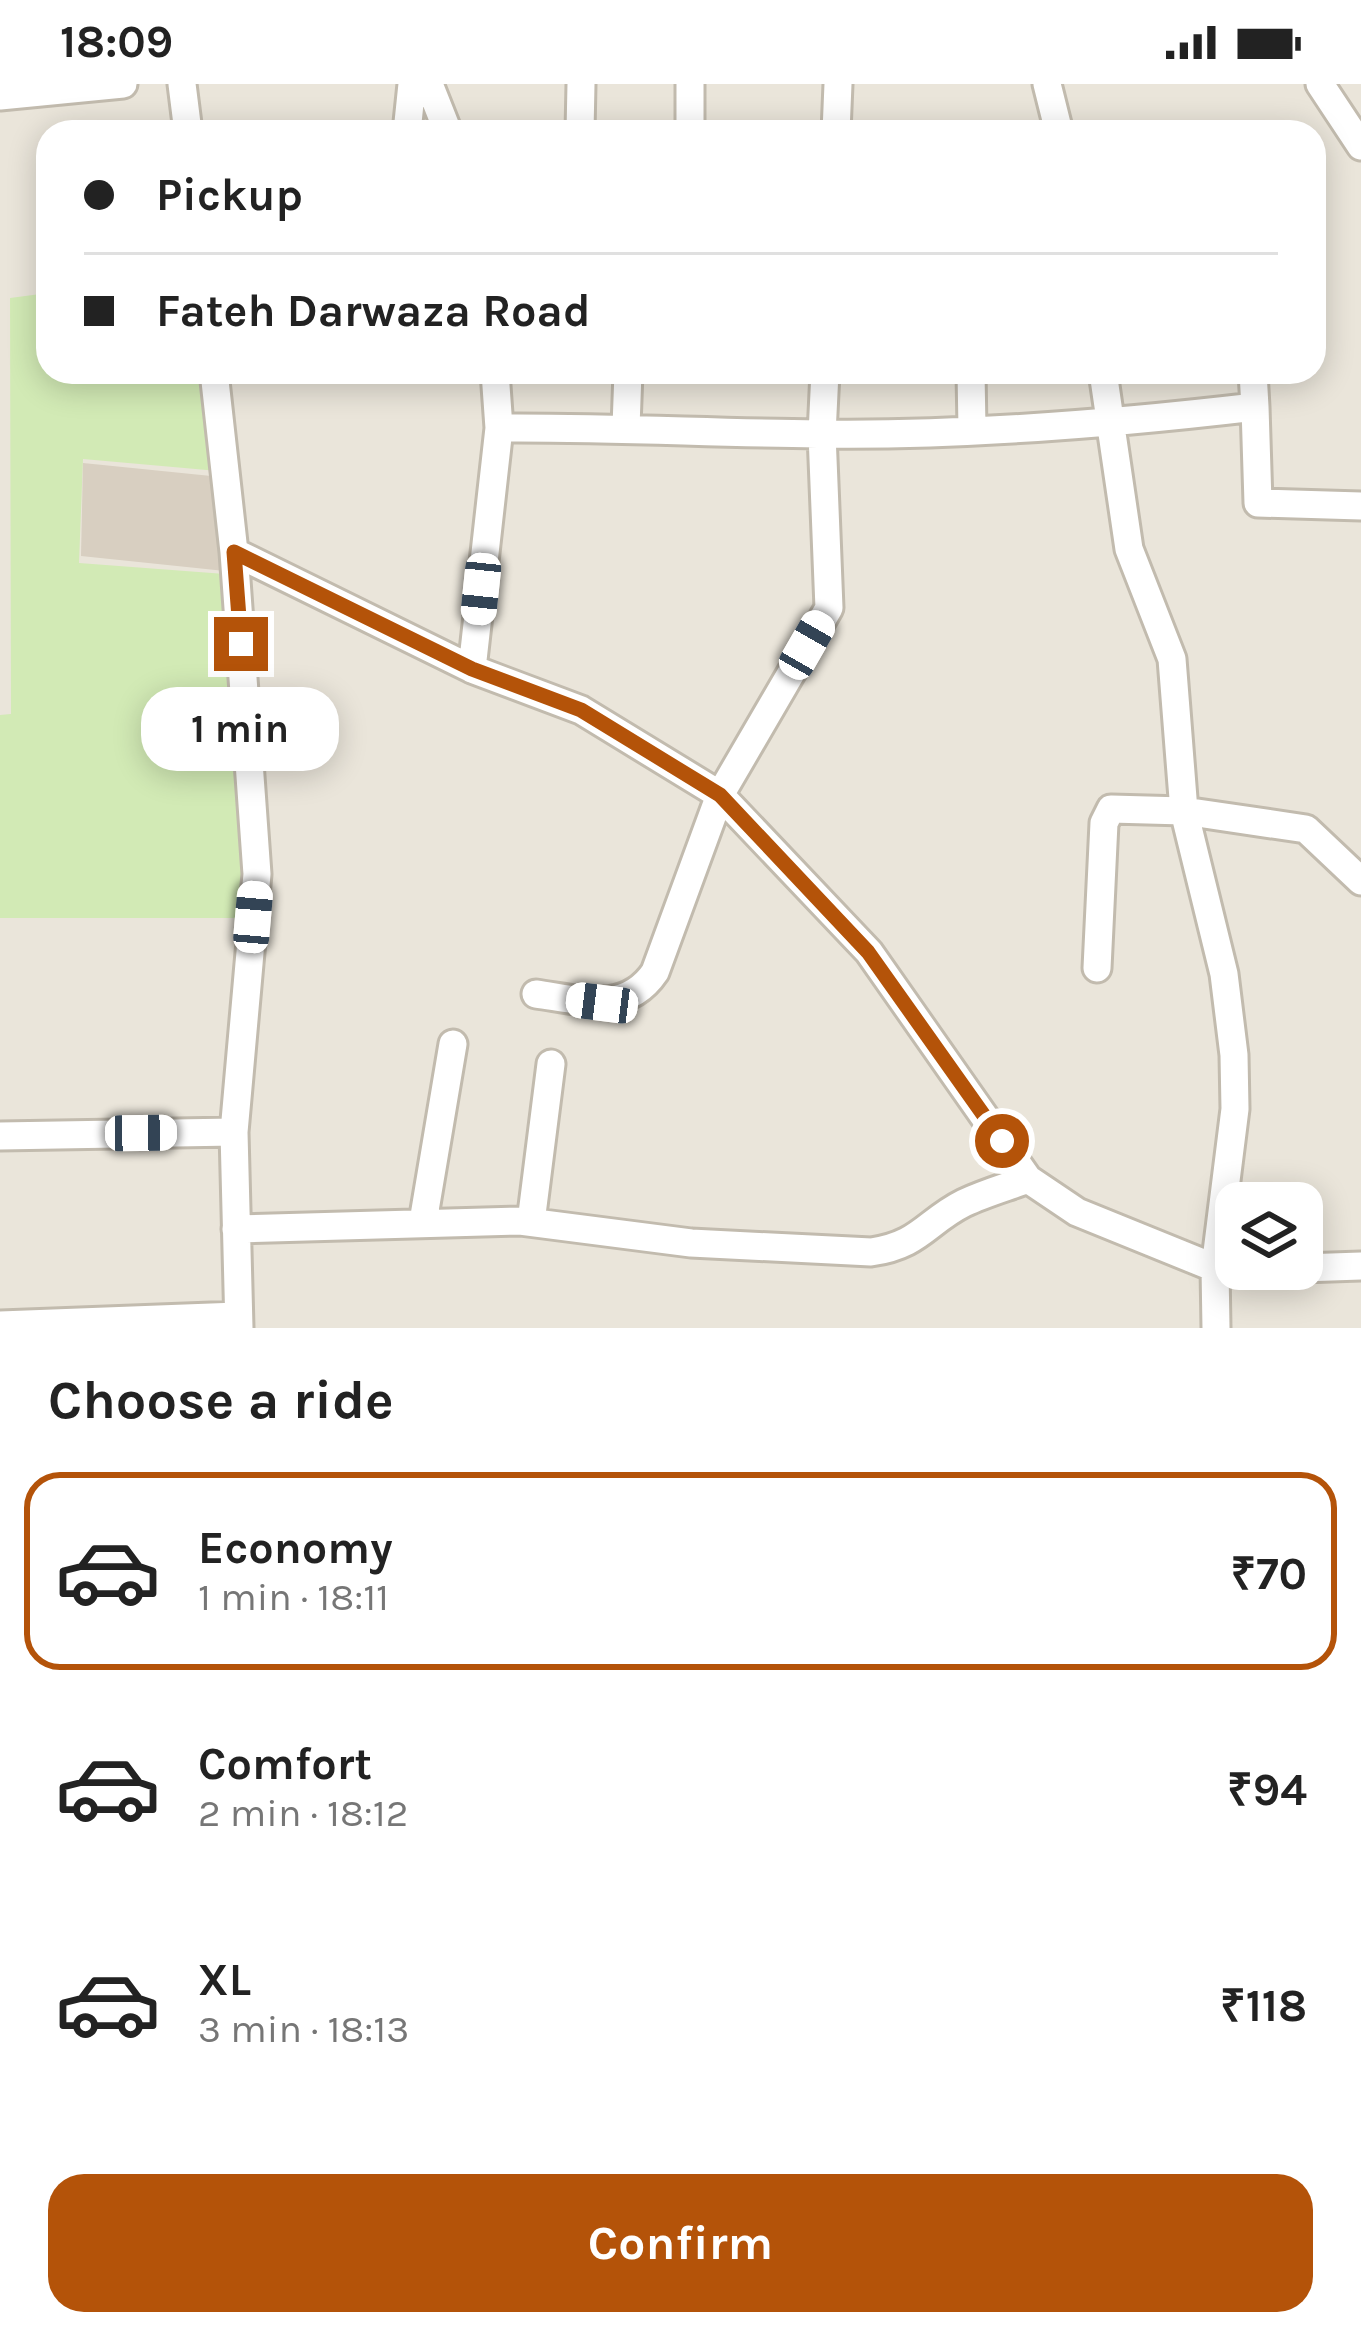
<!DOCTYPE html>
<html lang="en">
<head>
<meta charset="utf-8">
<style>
	:root { --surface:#fff; --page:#f6f6f6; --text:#222; --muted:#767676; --line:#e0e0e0; --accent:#b45309 }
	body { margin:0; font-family:Karla,sans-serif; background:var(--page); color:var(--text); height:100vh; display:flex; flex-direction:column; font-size:45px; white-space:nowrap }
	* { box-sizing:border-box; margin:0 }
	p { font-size:39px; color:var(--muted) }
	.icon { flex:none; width:66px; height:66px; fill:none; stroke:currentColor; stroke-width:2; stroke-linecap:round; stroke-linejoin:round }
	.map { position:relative; height:1244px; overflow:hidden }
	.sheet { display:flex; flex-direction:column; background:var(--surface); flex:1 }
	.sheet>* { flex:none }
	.top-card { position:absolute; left:36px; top:36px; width:1290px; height:264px; border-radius:36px; box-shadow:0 6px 30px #0003; display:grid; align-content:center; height:264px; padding:0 48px; background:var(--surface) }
	.controls { position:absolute; left:1215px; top:1098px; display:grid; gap:24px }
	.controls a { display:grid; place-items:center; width:108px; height:108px; border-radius:24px; background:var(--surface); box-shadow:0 6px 30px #0003; font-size:60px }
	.end { position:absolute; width:54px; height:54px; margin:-27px; border:15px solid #b45309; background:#fff; box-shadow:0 0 0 6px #fff }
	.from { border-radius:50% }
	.bubble { position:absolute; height:84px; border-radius:36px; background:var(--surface); box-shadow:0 6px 30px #0003; font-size:39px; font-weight:700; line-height:84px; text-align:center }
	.car { position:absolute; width:36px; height:72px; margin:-36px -18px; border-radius:15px; box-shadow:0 0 9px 3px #0007; background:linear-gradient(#fff 24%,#345 0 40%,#fff 0 76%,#345 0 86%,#fff 0) }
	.top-card b { display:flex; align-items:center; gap:42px; height:114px; font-size:45px }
	.top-card b+b { border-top:3px solid var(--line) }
	.top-card i { width:30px; height:30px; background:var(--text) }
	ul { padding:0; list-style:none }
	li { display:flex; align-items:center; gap:36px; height:198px; margin:0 24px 18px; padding:0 24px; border:6px solid transparent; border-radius:36px }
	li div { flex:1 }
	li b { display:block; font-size:45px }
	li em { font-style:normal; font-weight:700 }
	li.current { border-color:var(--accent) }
	li>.icon { width:108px; height:108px; stroke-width:1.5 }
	h2 { padding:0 48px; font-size:54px; line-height:144px }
	.action { display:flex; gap:24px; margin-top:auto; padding:24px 48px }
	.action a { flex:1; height:138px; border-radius:36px; background:var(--accent); color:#fff; font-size:48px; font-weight:700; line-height:138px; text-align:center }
	.status { display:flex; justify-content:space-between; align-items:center; height:84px; padding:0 60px; background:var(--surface); direction:ltr }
	.status svg { height:33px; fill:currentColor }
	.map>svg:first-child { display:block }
	.residential { fill:#eae5da; fill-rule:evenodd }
	.green { fill:#d2eab5 }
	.building { fill:#d8cfc1 }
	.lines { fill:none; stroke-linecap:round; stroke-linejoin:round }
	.minor-casing { stroke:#c2bbae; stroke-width:33 }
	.minor { stroke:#fff; stroke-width:27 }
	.route { stroke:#b45309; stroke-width:15 }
</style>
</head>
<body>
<div class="status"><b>18:09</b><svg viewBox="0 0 49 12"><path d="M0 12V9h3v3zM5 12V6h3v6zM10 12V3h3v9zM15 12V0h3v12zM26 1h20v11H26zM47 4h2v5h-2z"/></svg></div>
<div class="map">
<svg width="1361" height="1244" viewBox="0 0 1361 1244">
	<rect width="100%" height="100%" fill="#f6f3ec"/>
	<path class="residential" d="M 0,0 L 1361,0 L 1361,1244 L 0,1244 ZM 48,48 L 1314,48 L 1314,288 L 48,288 ZM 1236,1119 L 1302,1119 L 1302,1185 L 1236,1185 Z"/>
	<path class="green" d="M 48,209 L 48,288 L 204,288 L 218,387 L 83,375 L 79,479 L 225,490 L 244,834 L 0,834 L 0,631 L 11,630 L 10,214 Z"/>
	<path class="building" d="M 83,379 L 221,393 L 225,487 L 81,472 Z"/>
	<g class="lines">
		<g class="minor-casing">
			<path id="minor" d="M 182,0 L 188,48
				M 429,0 L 448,48
				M 690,0 L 690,48
				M 1047,0 L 1059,48
				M 1320,0 L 1361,62
				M 0,12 L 123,0
				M 407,48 L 412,0
				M 580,48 L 581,0
				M 836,48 L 838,0
				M 214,288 L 234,468 L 257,790 L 234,1048 L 239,1244
				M 971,288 L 972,345
				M 1103,288 L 1129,465 L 1172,575 L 1184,727 L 1224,890 L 1234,971 L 1235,1025 L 1215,1184 L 1216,1244
				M 1253,288 L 1255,323
				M 626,343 L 628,288
				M 499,344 C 605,343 711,349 818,350 C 963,352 1110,340 1255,323 L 1258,419 L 1361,422
				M 234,468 L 472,585 L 581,626 L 720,711 L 869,868 L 1028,1095 L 1077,1128 L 1215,1184 L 1236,1184
				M 472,585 L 499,344 L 495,288
				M 1097,884 L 1104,739 L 1111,725 L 1184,727 L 1306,745 L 1361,797
				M 536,910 C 580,916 626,931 655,888 L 720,711 L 829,524 L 822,350 L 825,288
				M 0,1052 L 234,1048
				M 423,1138 L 453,960
				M 531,1138 L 551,980
				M 236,1145 L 520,1137 L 691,1159 L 871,1168 C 920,1161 926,1138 964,1119 C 985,1109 1007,1103 1028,1095
				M 1302,1184 L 1361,1182
				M 0,1241 L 238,1232"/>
		</g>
		<use href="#minor" class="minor"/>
	</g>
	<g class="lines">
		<path class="route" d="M 241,560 L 234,468 L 472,585 L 581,626 L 720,711 L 868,868 L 1002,1057"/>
	</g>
</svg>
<div class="controls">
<a><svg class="icon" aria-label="layers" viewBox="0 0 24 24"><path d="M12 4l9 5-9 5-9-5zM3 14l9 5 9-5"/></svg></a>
</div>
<i class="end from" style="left:1002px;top:1057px"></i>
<i class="end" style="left:241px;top:560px"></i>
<div class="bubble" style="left:141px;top:603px;width:198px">1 min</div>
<i class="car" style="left:481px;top:505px;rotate:186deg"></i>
<i class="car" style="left:807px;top:561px;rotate:30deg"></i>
<i class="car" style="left:253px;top:833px;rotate:5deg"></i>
<i class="car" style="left:602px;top:919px;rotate:277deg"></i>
<i class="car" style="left:141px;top:1049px;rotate:89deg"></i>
<div class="top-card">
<b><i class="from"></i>Pickup</b>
<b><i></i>Fateh Darwaza Road</b>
</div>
</div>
<section class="sheet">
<h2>Choose a ride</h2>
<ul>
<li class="current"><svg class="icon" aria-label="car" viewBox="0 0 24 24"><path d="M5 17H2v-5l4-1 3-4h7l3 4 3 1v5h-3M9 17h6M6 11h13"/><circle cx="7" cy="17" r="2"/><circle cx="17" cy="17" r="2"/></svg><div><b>Economy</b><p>1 min · 18:11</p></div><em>₹70</em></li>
<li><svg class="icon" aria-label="car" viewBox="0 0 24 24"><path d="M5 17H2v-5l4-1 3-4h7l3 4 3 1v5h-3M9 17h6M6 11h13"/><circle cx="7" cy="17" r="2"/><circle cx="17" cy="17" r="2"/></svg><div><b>Comfort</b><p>2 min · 18:12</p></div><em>₹94</em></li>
<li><svg class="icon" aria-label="car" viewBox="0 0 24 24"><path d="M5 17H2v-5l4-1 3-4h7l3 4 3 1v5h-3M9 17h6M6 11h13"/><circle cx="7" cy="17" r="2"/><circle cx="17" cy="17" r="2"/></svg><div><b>XL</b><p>3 min · 18:13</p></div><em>₹118</em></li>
</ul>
<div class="action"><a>Confirm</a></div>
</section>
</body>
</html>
